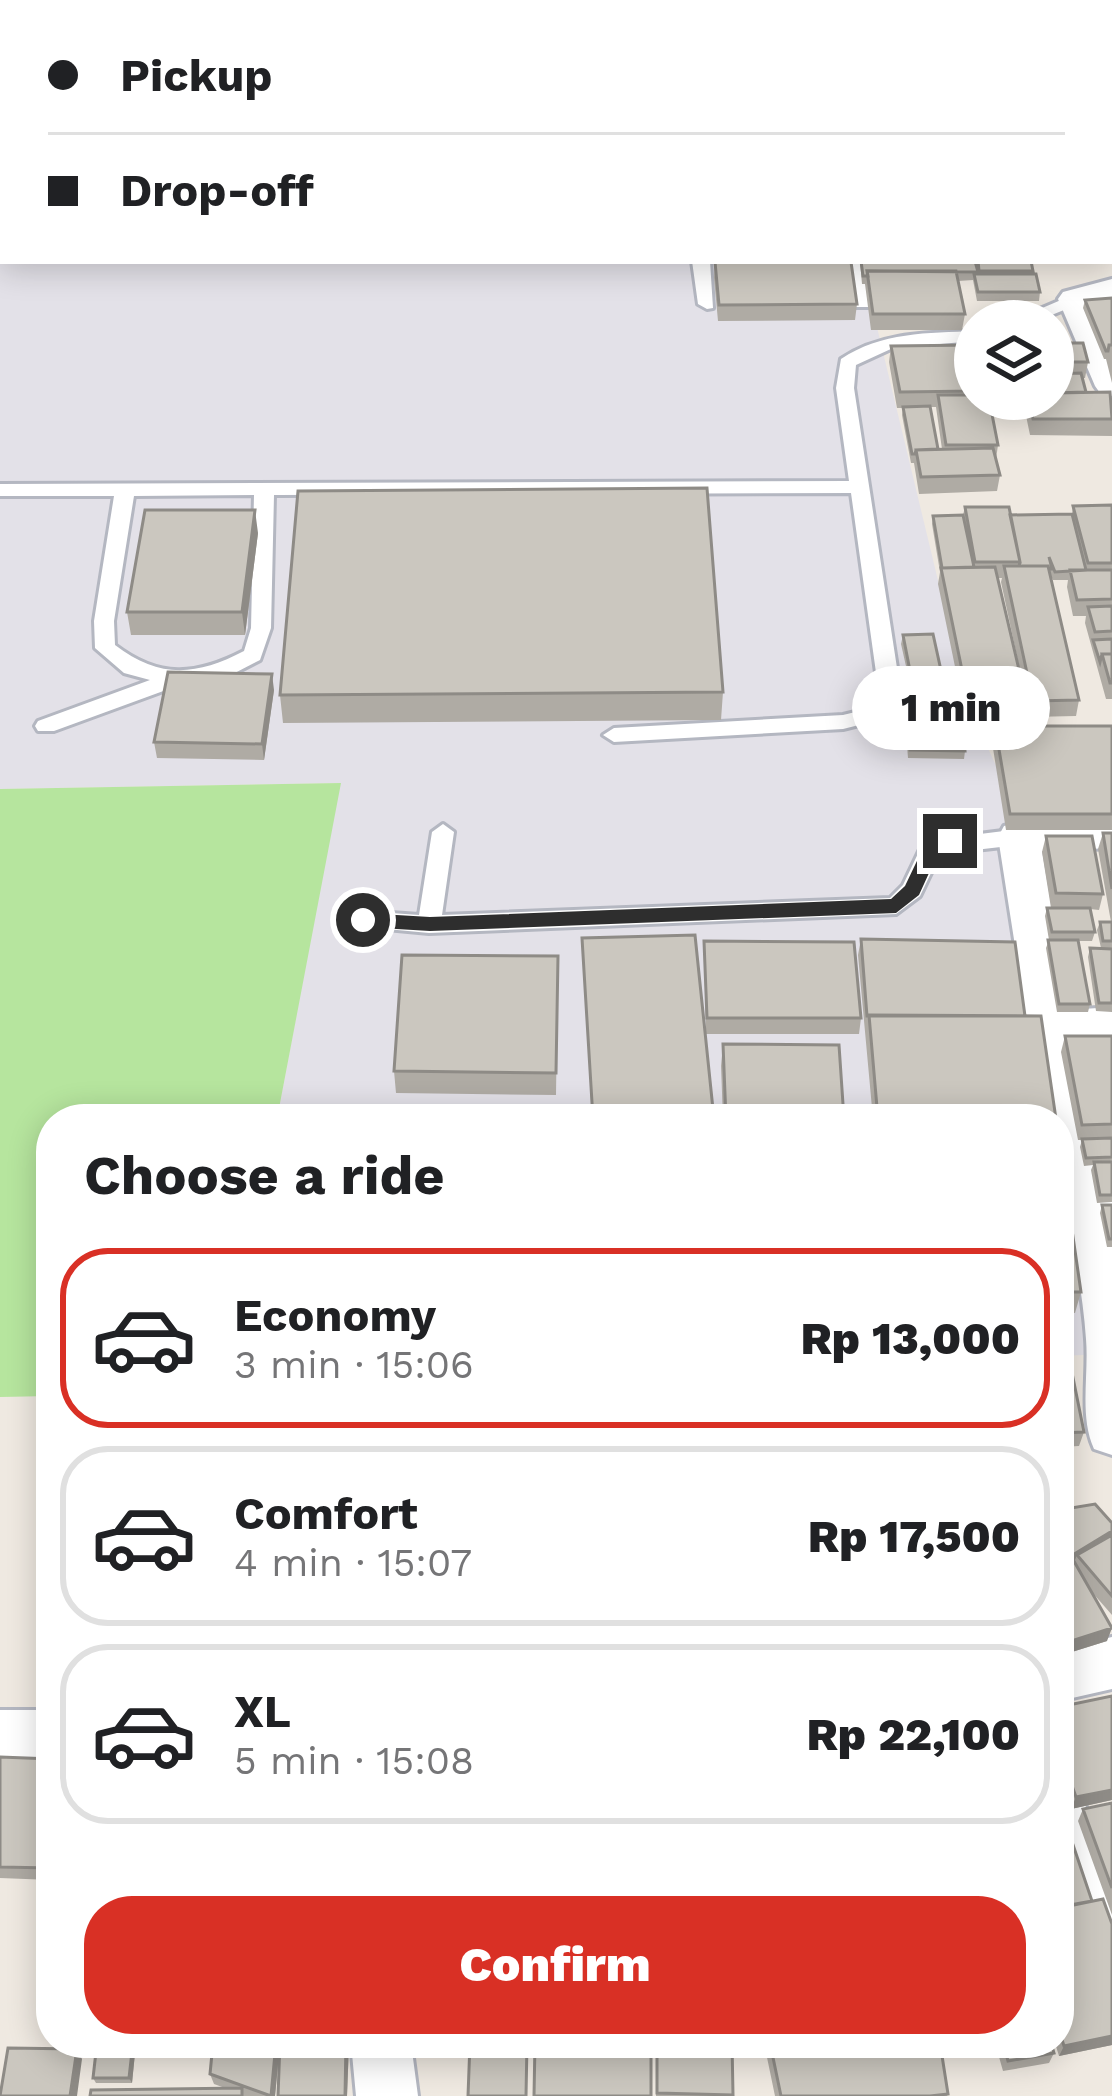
<!DOCTYPE html>
<html lang="en">
<head>
<meta charset="utf-8">
<style>
	:root { --surface:#fff; --page:#f2f2f2; --text:#202124; --muted:#757577; --line:#e0e0e0; --accent:#d93025 }
	body { margin:0; font-family:"Work Sans",sans-serif; background:var(--page); color:var(--text); height:100vh; display:flex; flex-direction:column; font-size:45px; white-space:nowrap }
	* { box-sizing:border-box; margin:0 }
	p { font-size:39px; color:var(--muted) }
	.icon { flex:none; width:66px; height:66px; fill:none; stroke:currentColor; stroke-width:2; stroke-linecap:round; stroke-linejoin:round }
	.map { position:relative; flex:1; overflow:hidden }
	.details { position:absolute; left:36px; top:1104px; width:1038px; height:954px; display:flex; flex-direction:column; background:var(--surface); border-radius:48px; box-shadow:0 6px 30px #0003 }
	.details>* { flex:none }
	.guide { position:absolute; left:0px; top:0px; width:1113px; height:264px; box-shadow:0 6px 30px #0003; display:grid; align-content:center; height:264px; padding:0 48px; background:var(--surface) }
	.controls { position:absolute; left:954px; top:300px; display:grid; gap:24px }
	.controls a { display:grid; place-items:center; width:120px; height:120px; border-radius:50%; background:var(--surface); box-shadow:0 6px 30px #0003; font-size:60px }
	.end { position:absolute; width:54px; height:54px; margin:-27px; border:15px solid #2e2e2e; background:#fff; box-shadow:0 0 0 6px #fff }
	.from { border-radius:50% }
	.bubble { position:absolute; height:84px; border-radius:42px; background:var(--surface); box-shadow:0 6px 30px #0003; font-size:39px; font-weight:800; line-height:84px; text-align:center }
	.guide b { display:flex; align-items:center; gap:42px; height:114px; font-size:45px }
	.guide b+b { border-top:3px solid var(--line) }
	.guide i { width:30px; height:30px; background:var(--text) }
	ul { padding:0; list-style:none }
	li { display:flex; align-items:center; gap:36px; height:180px; margin:0 24px 18px; padding:0 24px; border:6px solid var(--line); border-radius:48px }
	li div { flex:1 }
	li b { display:block; font-size:45px }
	li em { font-style:normal; font-weight:800 }
	li.selected { border-color:var(--accent) }
	li>.icon { width:108px; height:108px; stroke-width:1.5 }
	h2 { padding:0 48px; font-size:54px; line-height:144px }
	.cta { display:flex; gap:24px; margin-top:auto; padding:24px 48px }
	.cta a { flex:1; height:138px; border-radius:48px; background:var(--accent); color:#fff; font-size:48px; font-weight:800; line-height:138px; text-align:center }
	.map>svg:first-child { display:block }
	.industrial { fill:#e3e1e8 }
	.green { fill:#b6e59e }
	.lines { fill:none; stroke-linecap:round; stroke-linejoin:round }
	.service-casing { stroke:#b4b7c1; stroke-width:6 }
	.minor-casing { stroke:#b4b7c1; stroke-width:6 }
	.service { fill:#fff; fill-rule:evenodd }
	.minor { fill:#fff; fill-rule:evenodd }
	.wall { fill:#afaba4; fill-rule:evenodd }
	.shaded-wall { fill:#8e8b86 }
	.building { fill:#cbc7bf; stroke:#8e8b86; stroke-width:3 }
	.route { fill:#2e2e2e }
</style>
</head>
<body>
<div class="map">
<svg width="1112" height="2096" viewBox="0 0 1112 2096">
	<rect width="100%" height="100%" fill="#efe9e1"/>
	<path class="industrial" d="M 0,0 L 786,0 L 3,3 L 3,261 L 861,261 L 968,705 L 998,770 L 1107,1354 L 1059,1356 L 1059,1119 L 277,1119 L 340,783 L 0,789 Z"/>
	<path class="green" d="M 341,783 L 277,1119 L 51,1119 L 51,1396 L 0,1397 L 0,789 Z"/>
	<g class="lines">
		<g class="service-casing">
			<path id="service" d="M 87,0 L 103,0 L 86,3 Z
				M 657,0 L 673,0 L 673,3 L 657,3 Z
				M 692,261 L 710,261 L 713,308 L 707,309 L 698,304 Z
				M 1075,294 L 1084,299 L 1081,303 L 1037,321 L 1012,321 Z
				M 975,331 L 975,341 L 893,348 L 856,365 L 854,388 L 901,694 L 887,718 L 843,729 L 614,742 L 603,735 L 614,728 L 843,715 L 872,708 L 879,694 L 851,493 L 274,495 L 271,628 L 260,660 L 229,676 L 177,686 L 54,731 L 38,731 L 35,726 L 38,721 L 150,680 L 124,673 L 95,648 L 94,621 L 114,496 L 0,496 L 0,484 L 849,481 L 836,388 L 841,359 C 881,332 928,333 975,331 ZM 254,495 L 251,628 L 244,651 C 196,676 159,679 115,645 L 114,621 L 134,496 Z
				M 443,824 L 454,832 L 442,915 L 890,898 L 903,885 L 924,841 L 1019,829 L 1030,837 L 1019,845 L 940,854 L 920,896 L 896,914 L 429,933 L 355,926 L 352,920 L 363,911 L 419,915 L 432,832 Z"/>
		</g>
		<g class="minor-casing">
			<path id="minor" d="M 961,0 L 989,0 L 990,3 L 962,3 Z
				M 1034,0 L 1062,0 L 1063,3 L 1035,3 Z
				M 1110,31 L 1112,32 L 1112,54 L 1110,53 Z
				M 1110,165 L 1112,165 L 1112,189 L 1110,189 Z
				M 838,261 L 870,261 L 875,300 L 870,307 L 846,307 Z
				M 1112,279 L 1112,299 L 1094,304 L 1112,346 L 1112,396 L 1100,393 L 1095,386 L 1058,299 L 1063,292 Z
				M 1112,818 L 1112,848 L 1042,851 L 1069,1010 L 1112,1007 L 1112,1041 L 1076,1044 L 1112,1192 L 1112,1455 L 1094,1449 C 1079,1416 1089,1375 1086,1339 C 1081,1265 1059,1193 1059,1119 L 1048,1119 L 1028,1029 L 998,837 L 1004,826 L 1019,822 Z
				M 1112,1637 L 1112,1689 L 1059,1701 L 1059,1649 Z
				M 0,1710 L 51,1710 L 51,1764 L 0,1764 Z
				M 1059,1782 L 1079,1790 L 1112,1871 L 1112,1972 L 1091,1964 L 1059,1883 Z
				M 351,2043 L 411,2043 L 418,2096 L 356,2096 Z"/>
		</g>
		<use href="#service" class="service"/>
		<use href="#minor" class="minor"/>
	</g>
	<path class="wall" d="M 786,0 L 836,0 L 835,3 L 786,3 Z
		M 839,0 L 887,0 L 886,3 L 840,3 Z
		M 1055,0 L 1106,0 L 1105,3 L 1056,3 Z
		M 860,261 L 1031,261 L 1033,274 L 1040,292 L 1039,301 L 977,301 L 973,280 L 958,281 L 965,314 L 962,330 L 871,330 L 865,284 L 862,284 Z
		M 715,262 L 857,304 L 855,320 L 718,321 L 714,278 Z
		M 1112,298 L 1112,383 L 1106,359 L 1104,359 L 1083,308 L 1085,300 Z
		M 1053,343 L 1088,362 L 1085,378 L 1082,378 L 1086,392 L 1112,398 L 1112,436 L 1030,435 L 1024,406 L 1022,406 L 1020,399 L 1053,399 Z
		M 975,345 L 975,399 L 997,399 L 995,406 L 991,406 L 998,445 L 996,459 L 1000,475 L 997,491 L 919,494 L 914,463 L 911,463 L 902,415 L 903,408 L 897,408 L 889,362 L 891,346 ZM 930,407 L 936,407 L 942,449 L 938,449 Z
		M 1112,505 L 1112,699 L 1106,699 L 1085,623 L 1086,616 L 1073,616 L 1067,587 L 1068,580 L 1053,580 L 1050,574 L 1079,700 L 1076,716 L 1030,717 L 1001,582 L 1002,578 L 998,578 L 1020,674 L 1017,690 L 960,691 L 938,584 L 940,572 L 932,524 L 933,516 L 963,515 L 965,507 L 1010,515 L 1072,514 L 1073,506 Z
		M 258,533 L 245,635 L 131,635 L 127,612 Z
		M 903,635 L 942,675 L 941,683 L 910,684 L 901,644 Z
		M 274,690 L 264,760 L 157,758 L 154,742 Z
		M 723,692 L 721,720 L 283,723 L 280,695 Z
		M 907,725 L 965,751 L 964,759 L 908,758 L 906,733 Z
		M 995,726 L 1112,726 L 1112,830 L 1006,830 L 992,742 Z
		M 1103,833 L 1112,833 L 1112,1012 L 1096,1011 L 1088,957 L 1090,948 L 1101,948 L 1097,930 L 1100,922 L 1111,922 L 1098,849 Z
		M 1046,836 L 1103,894 L 1099,910 L 1090,909 L 1095,932 L 1092,941 L 1078,941 L 1090,1004 L 1088,1012 L 1057,1012 L 1046,948 L 1049,940 L 1045,916 L 1047,908 L 1051,908 L 1042,852 Z
		M 582,938 L 714,1119 L 592,1119 Z
		M 861,939 L 1025,1016 L 1056,1119 L 873,1119 L 858,955 Z
		M 704,941 L 861,1018 L 859,1034 L 706,1034 Z
		M 558,956 L 556,1095 L 396,1093 L 394,1071 Z
		M 1065,1036 L 1112,1036 L 1112,1202 L 1097,1203 L 1091,1170 L 1093,1165 L 1084,1166 L 1080,1147 L 1082,1140 L 1078,1140 L 1061,1052 Z
		M 723,1044 L 844,1119 L 723,1119 L 721,1066 Z
		M 1059,1140 L 1081,1292 L 1075,1313 L 1059,1312 Z
		M 1102,1205 L 1112,1205 L 1112,1247 L 1107,1247 L 1100,1213 Z
		M 1059,1353 L 1084,1432 L 1079,1446 L 1061,1447 L 1071,1499 L 1068,1509 L 1112,1523 L 1112,1615 L 1091,1591 L 1107,1641 L 1059,1656 Z
		M 1059,1707 L 1112,1800 L 1071,1809 L 1059,1776 Z
		M 0,1757 L 51,1759 L 51,1880 L 0,1878 Z
		M 1112,1803 L 1112,1915 L 1078,1821 L 1083,1809 Z
		M 1068,1816 L 1065,1821 L 1092,1901 L 1112,1924 L 1112,2045 L 1059,2056 L 1055,2043 L 1059,2043 L 1059,1817 Z
		M 136,2043 L 132,2083 L 96,2083 L 93,2078 Z
		M 213,2043 L 349,2043 L 347,2096 L 278,2096 L 280,2045 L 275,2096 L 90,2096 L 225,2088 L 214,2084 L 210,2074 Z
		M 656,2043 L 732,2043 L 733,2096 L 656,2096 Z
		M 764,2043 L 940,2043 L 948,2094 L 947,2096 L 775,2096 Z
		M 995,2043 L 1051,2043 L 1054,2053 L 1049,2063 L 1003,2071 Z"/>
	<path class="shaded-wall" d="M 255,510 L 258,533 L 245,635 L 242,612 Z
		M 272,674 L 274,690 L 264,760 L 262,744 Z
		M 1112,1531 L 1112,1540 L 1077,1555 L 1073,1565 L 1071,1556 Z
		M 1112,1628 L 1107,1641 L 1059,1656 L 1059,1645 Z
		M 1112,1790 L 1112,1800 L 1071,1809 L 1076,1797 Z
		M 1112,2036 L 1112,2045 L 1059,2056 L 1064,2046 Z
		M 133,2043 L 136,2043 L 132,2083 L 129,2078 Z
		M 276,2043 L 280,2043 L 275,2096 L 271,2096 Z
		M 346,2043 L 349,2043 L 347,2096 L 345,2096 Z
		M 77,2049 L 82,2059 L 77,2096 L 70,2096 Z"/>
	<path class="building" d="M 103,0 L 627,0 L 628,3 L 102,3 Z
		M 766,0 L 767,3 L 690,2 Z
		M 915,0 L 966,0 L 967,3 L 915,3 Z
		M 1110,66 L 1112,66 L 1112,126 L 1110,126 Z
		M 1110,195 L 1112,195 L 1112,221 L 1110,221 Z
		M 861,261 L 975,261 L 978,272 L 867,271 L 868,276 L 863,276 Z
		M 978,261 L 1031,261 L 1033,271 L 979,271 Z
		M 715,262 L 851,262 L 857,304 L 719,305 Z
		M 867,271 L 956,271 L 965,314 L 873,314 Z
		M 974,274 L 1036,274 L 1040,292 L 978,292 Z
		M 1112,298 L 1112,345 L 1109,345 L 1108,351 L 1106,351 L 1085,300 Z
		M 1053,343 L 1083,343 L 1088,362 L 1053,362 Z
		M 975,345 L 975,391 L 900,392 L 891,346 Z
		M 1081,373 L 1086,392 L 1053,393 L 1053,374 Z
		M 1110,392 L 1112,419 L 1033,419 L 1028,399 L 1053,399 L 1053,393 Z
		M 938,395 L 975,395 L 975,399 L 989,399 L 998,445 L 946,445 Z
		M 930,406 L 938,449 L 916,450 L 915,454 L 912,454 L 903,407 Z
		M 993,448 L 1000,475 L 921,477 L 916,450 Z
		M 707,488 L 723,692 L 280,695 L 298,491 Z
		M 1112,505 L 1112,563 L 1088,563 L 1073,506 Z
		M 965,507 L 1009,507 L 1020,562 L 975,562 Z
		M 145,510 L 255,510 L 242,612 L 127,612 Z
		M 1072,514 L 1086,570 L 1055,572 L 1049,557 L 1052,569 L 1049,569 L 1048,566 L 1019,566 L 1020,562 L 1010,515 Z
		M 963,515 L 974,567 L 942,568 L 933,516 Z
		M 1004,566 L 1048,566 L 1079,700 L 1033,701 Z
		M 995,567 L 1020,674 L 963,675 L 941,568 Z
		M 1070,570 L 1112,570 L 1112,599 L 1077,600 Z
		M 1112,606 L 1112,631 L 1095,632 L 1088,607 Z
		M 933,634 L 942,675 L 911,676 L 903,635 Z
		M 1112,639 L 1112,654 L 1102,654 L 1100,662 L 1093,640 Z
		M 1102,654 L 1112,654 L 1112,683 L 1110,683 Z
		M 168,672 L 272,674 L 262,744 L 154,742 Z
		M 907,725 L 963,726 L 965,751 L 910,750 Z
		M 995,726 L 1112,726 L 1112,814 L 1010,814 Z
		M 1103,833 L 1112,833 L 1112,889 Z
		M 1046,836 L 1092,836 L 1103,894 L 1056,893 Z
		M 1047,908 L 1090,908 L 1095,932 L 1052,932 Z
		M 1100,922 L 1112,922 L 1112,941 L 1103,941 Z
		M 695,935 L 714,1119 L 593,1119 L 582,938 Z
		M 861,939 L 1015,942 L 1025,1016 L 867,1016 Z
		M 1048,940 L 1078,940 L 1090,1004 L 1059,1004 Z
		M 704,941 L 854,942 L 861,1018 L 707,1018 Z
		M 1090,948 L 1112,949 L 1112,1003 L 1099,1003 Z
		M 402,955 L 558,956 L 556,1073 L 394,1071 Z
		M 869,1015 L 1041,1016 L 1056,1119 L 878,1119 Z
		M 1065,1036 L 1112,1036 L 1112,1124 L 1082,1125 Z
		M 723,1044 L 839,1045 L 844,1119 L 726,1119 Z
		M 1112,1138 L 1112,1157 L 1086,1158 L 1082,1139 Z
		M 1059,1140 L 1081,1292 L 1059,1292 Z
		M 1094,1162 L 1112,1162 L 1112,1195 L 1100,1195 Z
		M 1102,1205 L 1112,1205 L 1112,1239 L 1109,1239 Z
		M 1059,1353 L 1068,1353 L 1084,1432 L 1059,1433 Z
		M 1059,1445 L 1061,1445 L 1071,1499 L 1059,1499 Z
		M 1095,1504 L 1112,1523 L 1112,1531 L 1071,1556 L 1112,1628 L 1059,1645 L 1059,1510 Z
		M 1112,1535 L 1112,1596 L 1077,1555 Z
		M 1112,1696 L 1112,1790 L 1076,1797 L 1059,1749 L 1059,1707 Z
		M 0,1757 L 51,1759 L 51,1868 L 0,1867 Z
		M 1059,1803 L 1068,1816 L 1059,1817 Z
		M 1112,1803 L 1112,1888 L 1083,1809 Z
		M 1065,1821 L 1092,1901 L 1059,1907 L 1059,1822 Z
		M 1103,1899 L 1112,1924 L 1112,2036 L 1064,2046 L 1059,2030 L 1059,1908 Z
		M 97,2043 L 133,2043 L 129,2078 L 93,2078 Z
		M 213,2043 L 276,2043 L 271,2096 L 210,2074 Z
		M 280,2043 L 346,2043 L 345,2096 L 278,2096 Z
		M 470,2043 L 527,2043 L 526,2096 L 468,2096 Z
		M 535,2043 L 651,2043 L 651,2096 L 534,2096 Z
		M 657,2043 L 732,2043 L 733,2095 L 657,2093 Z
		M 770,2043 L 940,2043 L 948,2094 L 930,2096 L 781,2096 Z
		M 1003,2043 L 1051,2043 L 1054,2053 L 1008,2061 Z
		M 8,2048 L 77,2049 L 70,2096 L 0,2096 Z
		M 242,2088 L 242,2096 L 90,2096 L 91,2090 Z"/>
	<path class="route" d="M 950,835 L 957,837 L 957,846 L 939,851 L 919,895 L 896,913 L 430,931 L 363,927 L 354,920 L 363,913 L 430,917 L 891,899 L 905,886 L 926,842 Z"/>
</svg>
<div class="controls">
<a><svg class="icon" aria-label="layers" viewBox="0 0 24 24"><path d="M12 4l9 5-9 5-9-5zM3 14l9 5 9-5"/></svg></a>
</div>
<i class="end from" style="left:363px;top:920px"></i>
<i class="end" style="left:950px;top:841px"></i>
<div class="bubble" style="left:852px;top:666px;width:198px">1 min</div>
<div class="guide">
<b><i class="from"></i>Pickup</b>
<b><i></i>Drop-off</b>
</div>
<section class="details">
<h2>Choose a ride</h2>
<ul>
<li class="selected"><svg class="icon" aria-label="car" viewBox="0 0 24 24"><path d="M5 17H2v-5l4-1 3-4h7l3 4 3 1v5h-3M9 17h6M6 11h13"/><circle cx="7" cy="17" r="2"/><circle cx="17" cy="17" r="2"/></svg><div><b>Economy</b><p>3 min · 15:06</p></div><em>Rp 13,000</em></li>
<li><svg class="icon" aria-label="car" viewBox="0 0 24 24"><path d="M5 17H2v-5l4-1 3-4h7l3 4 3 1v5h-3M9 17h6M6 11h13"/><circle cx="7" cy="17" r="2"/><circle cx="17" cy="17" r="2"/></svg><div><b>Comfort</b><p>4 min · 15:07</p></div><em>Rp 17,500</em></li>
<li><svg class="icon" aria-label="car" viewBox="0 0 24 24"><path d="M5 17H2v-5l4-1 3-4h7l3 4 3 1v5h-3M9 17h6M6 11h13"/><circle cx="7" cy="17" r="2"/><circle cx="17" cy="17" r="2"/></svg><div><b>XL</b><p>5 min · 15:08</p></div><em>Rp 22,100</em></li>
</ul>
<div class="cta"><a>Confirm</a></div>
</section>
</div>
</body>
</html>
